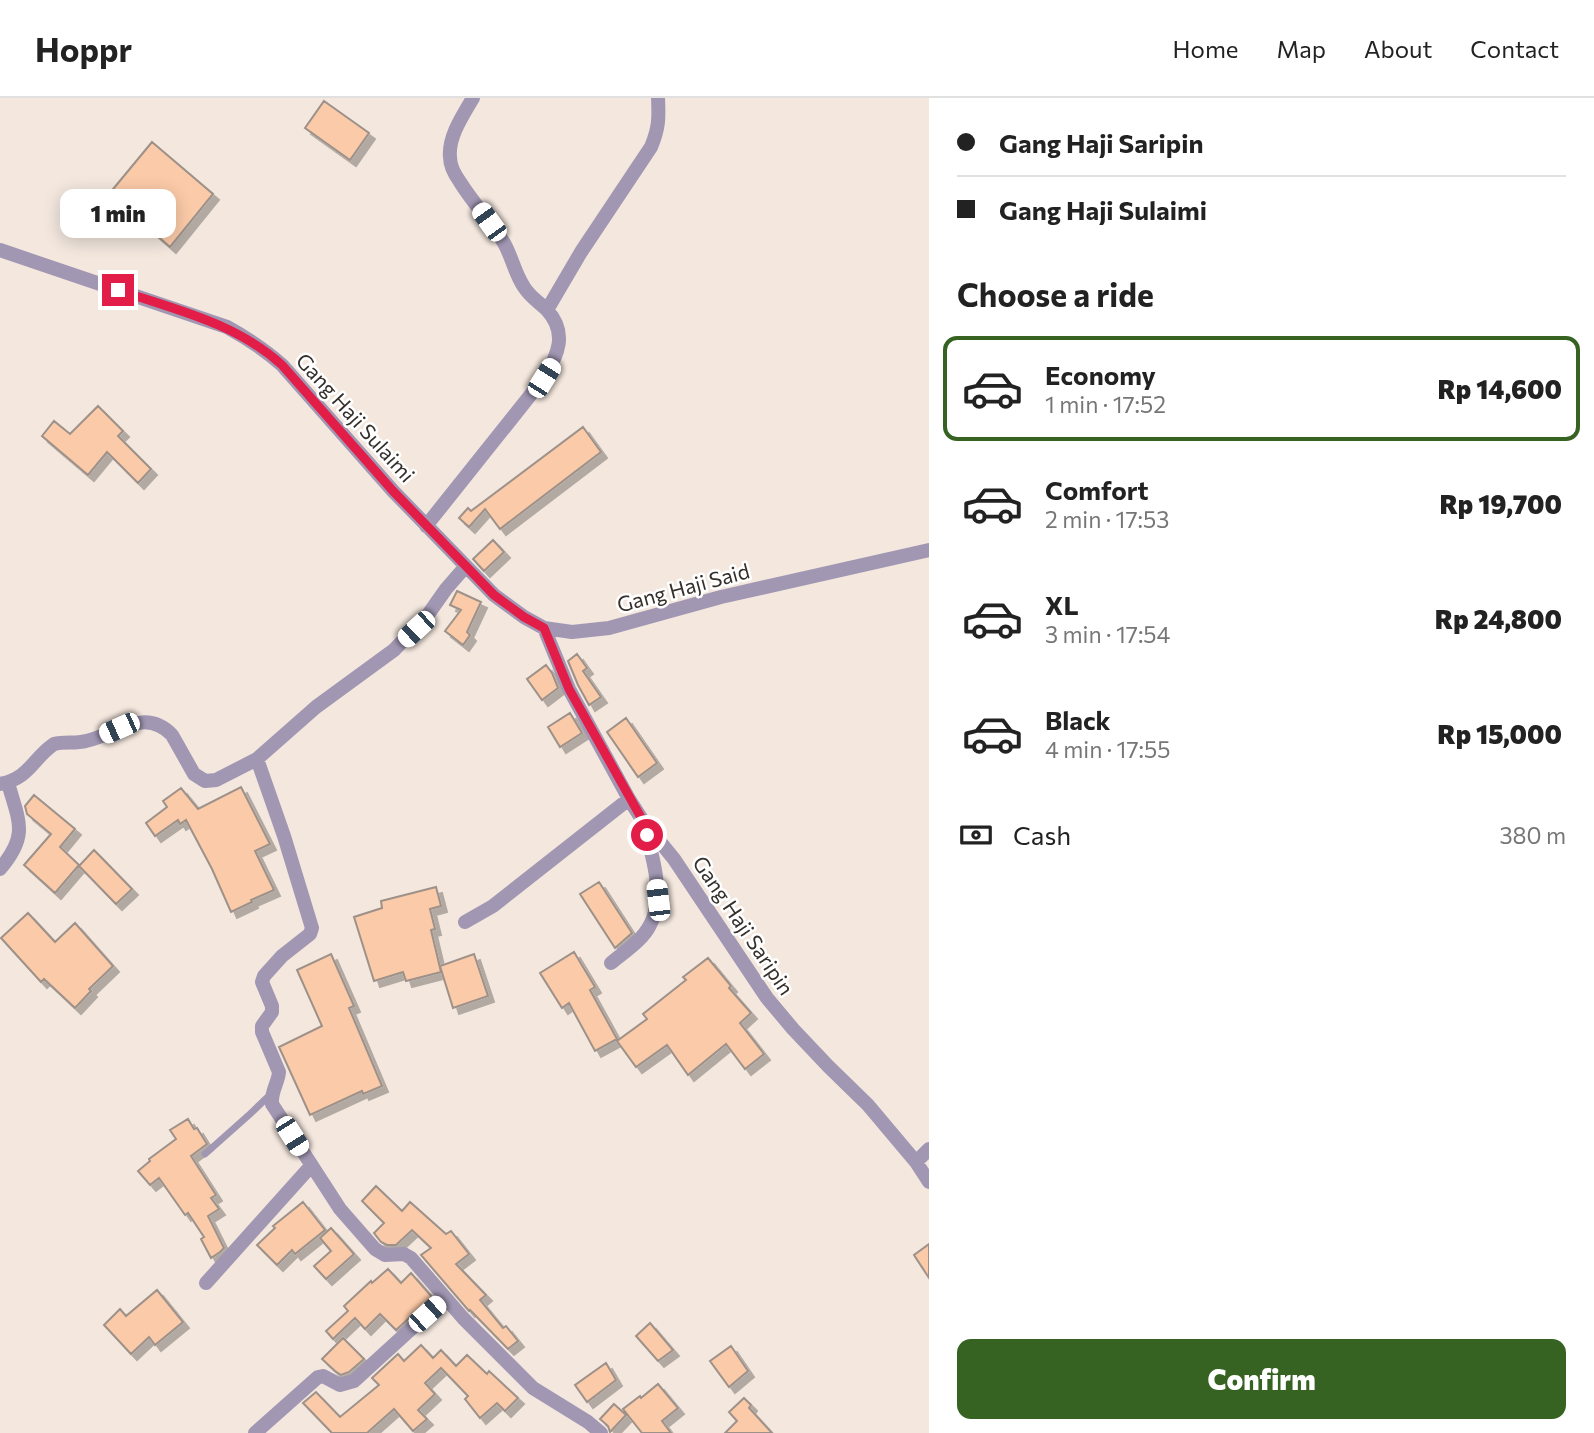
<!DOCTYPE html>
<html lang="en">
<head>
<meta charset="utf-8">
<style>
	:root { --surface:#fff; --page:#f2f2f2; --text:#222; --muted:#767676; --line:#e0e0e0; --accent:#366321 }
	body { margin:0; font-family:Commissioner,sans-serif; background:var(--page); color:var(--text); height:100vh; display:flex; flex-direction:column; font-size:26px; white-space:nowrap }
	* { box-sizing:border-box; margin:0 }
	p { font-size:23px; color:var(--muted) }
	.icon { flex:none; width:38px; height:38px; fill:none; stroke:currentColor; stroke-width:2; stroke-linecap:round; stroke-linejoin:round }
	.map { position:relative; flex:1; overflow:hidden }
	.drawer { display:flex; flex-direction:column; background:var(--surface); width:665px }
	.drawer>* { flex:none }
	.hud { display:grid; align-content:center; height:154px; padding:0 28px; background:var(--surface) }
	.end { position:absolute; width:32px; height:32px; margin:-16px; border:9px solid #e11d48; background:#fff; box-shadow:0 0 0 4px #fff }
	.from { border-radius:50% }
	.bubble { position:absolute; height:49px; border-radius:14px; background:var(--surface); box-shadow:0 4px 18px #0003; font-size:23px; font-weight:800; line-height:49px; text-align:center }
	.car { position:absolute; width:21px; height:42px; margin:-21px -10px; border-radius:9px; box-shadow:0 0 5px 2px #0007; background:linear-gradient(#fff 24%,#345 0 40%,#fff 0 76%,#345 0 86%,#fff 0) }
	.hud b { display:flex; align-items:center; gap:24px; height:66px; font-size:26px }
	.hud b+b { border-top:2px solid var(--line) }
	.hud i { width:18px; height:18px; background:var(--text) }
	ul { padding:0; list-style:none }
	li { display:flex; align-items:center; gap:21px; height:105px; margin:0 14px 10px; padding:0 14px; border:4px solid transparent; border-radius:14px }
	li div { flex:1 }
	li b { display:block; font-size:26px }
	li em { font-style:normal; font-weight:800 }
	li.active { border-color:var(--accent) }
	li>.icon { width:63px; height:63px; stroke-width:1.5 }
	h2 { padding:0 28px; font-size:32px; line-height:84px }
	.pay { display:flex; align-items:center; gap:18px; height:77px; padding:0 28px; font-size:26px }
	.pay p { margin-inline-start:auto }
	.cta { display:flex; gap:14px; margin-top:auto; padding:14px 28px }
	.cta a { flex:1; height:80px; border-radius:14px; background:var(--accent); color:#fff; font-size:28px; font-weight:800; line-height:80px; text-align:center }
	header { display:flex; align-items:center; gap:42px; box-sizing:border-box; height:98px; padding:0 35px; background:var(--surface); border-bottom:2px solid var(--line) }
	header strong { font-size:33px }
	nav { display:flex; gap:38px; margin-inline-start:auto; font-size:24px }
	main { display:flex; flex:1; min-height:0 }
	.map>svg:first-child { display:block }
	.building { fill:#fbcaa8; stroke:#9d9189; stroke-width:2; filter:url(#shadow) }
	.lines { fill:none; stroke-linecap:round; stroke-linejoin:round }
	.lane { stroke:#a197b3; stroke-width:7 }
	.street { stroke:#a197b3; stroke-width:14 }
	.route { stroke:#e11d48; stroke-width:9 }
	.labels { text-anchor:middle; dominant-baseline:central; stroke-width:5; stroke-linejoin:round; paint-order:stroke }
	.street-label { font-size:21px; fill:#35302c; stroke:#fff }
</style>
</head>
<body>
<header>
<strong>Hoppr</strong>
<nav><a>Home</a><a>Map</a><a>About</a><a>Contact</a></nav>
</header>
<main>
<div class="map">
<svg width="929" height="1335" viewBox="0 0 929 1335">
	<defs>
		<filter id="shadow"><feDropShadow dx="6" dy="6" stdDeviation="0" flood-color="#0004"/></filter>
	</defs>
	<rect width="100%" height="100%" fill="#f3e7de"/>
	<path class="building" d="M 324,3 L 369,35 L 350,62 L 305,30 Z
		M 152,44 L 213,96 L 170,149 L 109,96 Z
		M 98,308 L 123,333 L 118,338 L 151,371 L 138,385 L 107,354 L 88,377 L 42,338 L 54,323 L 70,336 Z
		M 583,329 L 601,354 L 500,431 L 485,411 L 469,429 L 459,420 L 468,410 L 471,413 Z
		M 493,442 L 504,454 L 484,473 L 473,461 Z
		M 457,493 L 481,504 L 467,534 L 470,537 L 463,547 L 445,533 L 461,512 L 450,507 Z
		M 577,556 L 587,570 L 583,573 L 601,599 L 589,607 L 578,587 L 568,563 Z
		M 546,567 L 552,575 L 558,590 L 542,602 L 527,581 Z
		M 570,615 L 582,635 L 560,649 L 548,629 Z
		M 626,620 L 657,665 L 638,679 L 607,634 Z
		M 241,689 L 270,746 L 255,753 L 274,792 L 251,802 L 252,804 L 231,814 L 212,771 L 186,722 L 180,726 L 178,722 L 155,738 L 146,725 L 167,709 L 163,703 L 181,690 L 198,711 Z
		M 34,697 L 75,731 L 60,749 L 79,767 L 55,795 L 24,767 L 51,736 L 27,716 L 25,708 Z
		M 94,752 L 132,791 L 116,806 L 79,768 Z
		M 599,784 L 632,835 L 615,850 L 580,796 Z
		M 436,789 L 441,808 L 430,811 L 435,831 L 431,832 L 441,874 L 406,883 L 403,874 L 374,883 L 354,819 L 382,810 L 381,803 Z
		M 28,815 L 55,844 L 75,825 L 113,868 L 89,891 L 91,893 L 75,910 L 44,881 L 41,884 L 1,840 Z
		M 574,854 L 595,889 L 590,892 L 617,941 L 595,953 L 569,905 L 562,910 L 540,875 Z
		M 331,856 L 354,908 L 349,910 L 382,988 L 363,996 L 362,993 L 310,1017 L 279,949 L 322,928 L 297,872 Z
		M 474,856 L 488,898 L 453,910 L 440,868 Z
		M 708,860 L 731,888 L 729,890 L 751,915 L 740,925 L 764,956 L 745,971 L 726,946 L 688,977 L 667,947 L 636,969 L 617,943 L 647,921 L 643,916 L 686,882 L 683,879 Z
		M 188,1021 L 194,1031 L 197,1030 L 207,1046 L 191,1058 L 216,1097 L 211,1100 L 219,1111 L 208,1118 L 224,1150 L 220,1154 L 211,1160 L 201,1141 L 204,1139 L 188,1115 L 185,1117 L 159,1080 L 150,1087 L 138,1073 L 150,1063 L 149,1061 L 176,1041 L 170,1032 Z
		M 376,1088 L 402,1113 L 410,1104 L 446,1136 L 451,1133 L 469,1156 L 456,1166 L 486,1197 L 480,1202 L 503,1230 L 506,1228 L 518,1243 L 508,1251 L 470,1212 L 469,1213 L 421,1157 L 431,1150 L 412,1132 L 396,1147 L 387,1147 L 381,1144 L 374,1135 L 384,1125 L 362,1103 Z
		M 303,1104 L 325,1132 L 295,1156 L 292,1152 L 277,1167 L 257,1147 L 275,1130 L 273,1128 Z
		M 331,1130 L 354,1156 L 326,1181 L 314,1168 L 331,1153 L 320,1140 Z
		M 929,1146 L 929,1180 L 914,1157 Z
		M 388,1171 L 401,1185 L 411,1175 L 432,1199 L 396,1232 L 380,1216 L 365,1231 L 355,1220 L 333,1241 L 326,1233 L 348,1213 L 344,1208 L 371,1183 L 372,1185 Z
		M 157,1192 L 183,1224 L 155,1247 L 149,1239 L 131,1256 L 104,1227 L 120,1211 L 126,1218 Z
		M 650,1225 L 673,1252 L 658,1263 L 636,1238 Z
		M 343,1240 L 364,1261 L 349,1274 L 341,1277 L 335,1273 L 322,1261 Z
		M 421,1247 L 433,1260 L 441,1252 L 456,1268 L 467,1257 L 487,1276 L 489,1273 L 518,1300 L 505,1313 L 497,1305 L 480,1320 L 465,1301 L 468,1298 L 441,1270 L 425,1285 L 435,1296 L 418,1312 L 427,1321 L 413,1333 L 394,1311 L 367,1335 L 332,1335 L 303,1305 L 316,1294 L 340,1319 L 379,1287 L 372,1280 L 398,1256 L 404,1263 Z
		M 731,1248 L 748,1273 L 729,1289 L 710,1263 Z
		M 606,1265 L 616,1282 L 587,1304 L 575,1287 Z
		M 658,1286 L 678,1310 L 662,1323 L 671,1335 L 642,1335 L 623,1311 L 640,1298 L 641,1300 Z
		M 744,1300 L 751,1307 L 749,1310 L 772,1335 L 725,1335 L 737,1323 L 729,1314 Z
		M 614,1306 L 626,1317 L 610,1334 L 608,1328 L 600,1321 Z"/>
	<g class="lines">
		<path class="lane" d="M 205,1056 L 250,1016 L 272,995"/>
		<path class="street" d="M 0,152 L 227,229 C 247,240 265,252 282,267 L 393,393 L 494,497 L 524,519 L 544,530 L 572,534 L 609,530 L 721,499 L 929,452
			M 547,212 L 581,154 L 651,49 C 659,30 659,20 658,0
			M 426,428 L 544,280 C 558,257 568,235 547,212 C 539,204 530,199 524,189 C 515,176 512,159 504,145 C 491,124 473,105 460,84 C 455,77 450,68 450,59 C 448,39 463,17 473,0
			M 544,530 L 569,591 L 629,701 L 643,723 L 674,761 L 767,900 L 793,931 L 828,968 L 868,1007 L 916,1064 L 929,1084
			M 257,661 L 284,738 L 312,830 L 310,836 L 282,858 L 264,878 L 262,884 L 272,908 L 272,914 L 262,928 L 262,934 L 279,974 C 278,986 271,992 272,1006 L 340,1111 L 375,1151 L 385,1157 L 404,1156 L 411,1160 L 463,1220 L 533,1290 L 588,1324 L 601,1335
			M 0,686 C 30,680 32,661 54,646 C 64,643 75,646 86,643 C 116,637 144,608 172,637 L 194,676 L 205,683 L 216,682 L 257,661 L 316,609 L 394,552 L 427,518 L 446,491 L 466,468
			M 0,771 C 29,737 19,724 8,685
			M 465,824 L 493,808 L 629,701
			M 611,865 C 624,854 642,843 650,827 C 665,800 653,759 645,731
			M 916,1064 L 929,1051
			M 206,1185 L 311,1068
			M 255,1335 L 318,1279 L 323,1278 L 340,1287 L 354,1283 L 445,1200"/>
	</g>
	<g class="lines">
		<path class="route" d="M 118,192 C 176,212 236,225 282,267 L 393,393 L 494,497 L 524,519 L 544,530 L 569,591 L 643,723 L 647,737"/>
	</g>
	<g class="labels">
		<g class="street-label">
			<text transform="translate(356 319) rotate(48)">Gang Haji Sulaimi</text>
			<text transform="translate(683 489) rotate(-15)">Gang Haji Said</text>
			<text transform="translate(744 827) rotate(56)">Gang Haji Saripin</text>
		</g>
	</g>
</svg>
<i class="end from" style="left:647px;top:737px"></i>
<i class="end" style="left:118px;top:192px"></i>
<div class="bubble" style="left:60px;top:91px;width:116px">1 min</div>
<i class="car" style="left:489px;top:124px;rotate:324deg"></i>
<i class="car" style="left:544px;top:280px;rotate:32deg"></i>
<i class="car" style="left:416px;top:531px;rotate:227deg"></i>
<i class="car" style="left:119px;top:630px;rotate:246deg"></i>
<i class="car" style="left:658px;top:802px;rotate:353deg"></i>
<i class="car" style="left:292px;top:1038px;rotate:148deg"></i>
<i class="car" style="left:427px;top:1216px;rotate:48deg"></i>
</div>
<section class="drawer">
<div class="hud">
<b><i class="from"></i>Gang Haji Saripin</b>
<b><i></i>Gang Haji Sulaimi</b>
</div>
<h2>Choose a ride</h2>
<ul>
<li class="active"><svg class="icon" aria-label="car" viewBox="0 0 24 24"><path d="M5 17H2v-5l4-1 3-4h7l3 4 3 1v5h-3M9 17h6M6 11h13"/><circle cx="7" cy="17" r="2"/><circle cx="17" cy="17" r="2"/></svg><div><b>Economy</b><p>1 min · 17:52</p></div><em>Rp 14,600</em></li>
<li><svg class="icon" aria-label="car" viewBox="0 0 24 24"><path d="M5 17H2v-5l4-1 3-4h7l3 4 3 1v5h-3M9 17h6M6 11h13"/><circle cx="7" cy="17" r="2"/><circle cx="17" cy="17" r="2"/></svg><div><b>Comfort</b><p>2 min · 17:53</p></div><em>Rp 19,700</em></li>
<li><svg class="icon" aria-label="car" viewBox="0 0 24 24"><path d="M5 17H2v-5l4-1 3-4h7l3 4 3 1v5h-3M9 17h6M6 11h13"/><circle cx="7" cy="17" r="2"/><circle cx="17" cy="17" r="2"/></svg><div><b>XL</b><p>3 min · 17:54</p></div><em>Rp 24,800</em></li>
<li><svg class="icon" aria-label="car" viewBox="0 0 24 24"><path d="M5 17H2v-5l4-1 3-4h7l3 4 3 1v5h-3M9 17h6M6 11h13"/><circle cx="7" cy="17" r="2"/><circle cx="17" cy="17" r="2"/></svg><div><b>Black</b><p>4 min · 17:55</p></div><em>Rp 15,000</em></li>
</ul>
<div class="pay"><svg class="icon" aria-label="cash" viewBox="0 0 24 24"><path d="M3 7h18v10H3z"/><circle cx="12" cy="12" r="2"/></svg>Cash<p>380 m</p></div>
<div class="cta"><a>Confirm</a></div>
</section>
</main>
</body>
</html>
